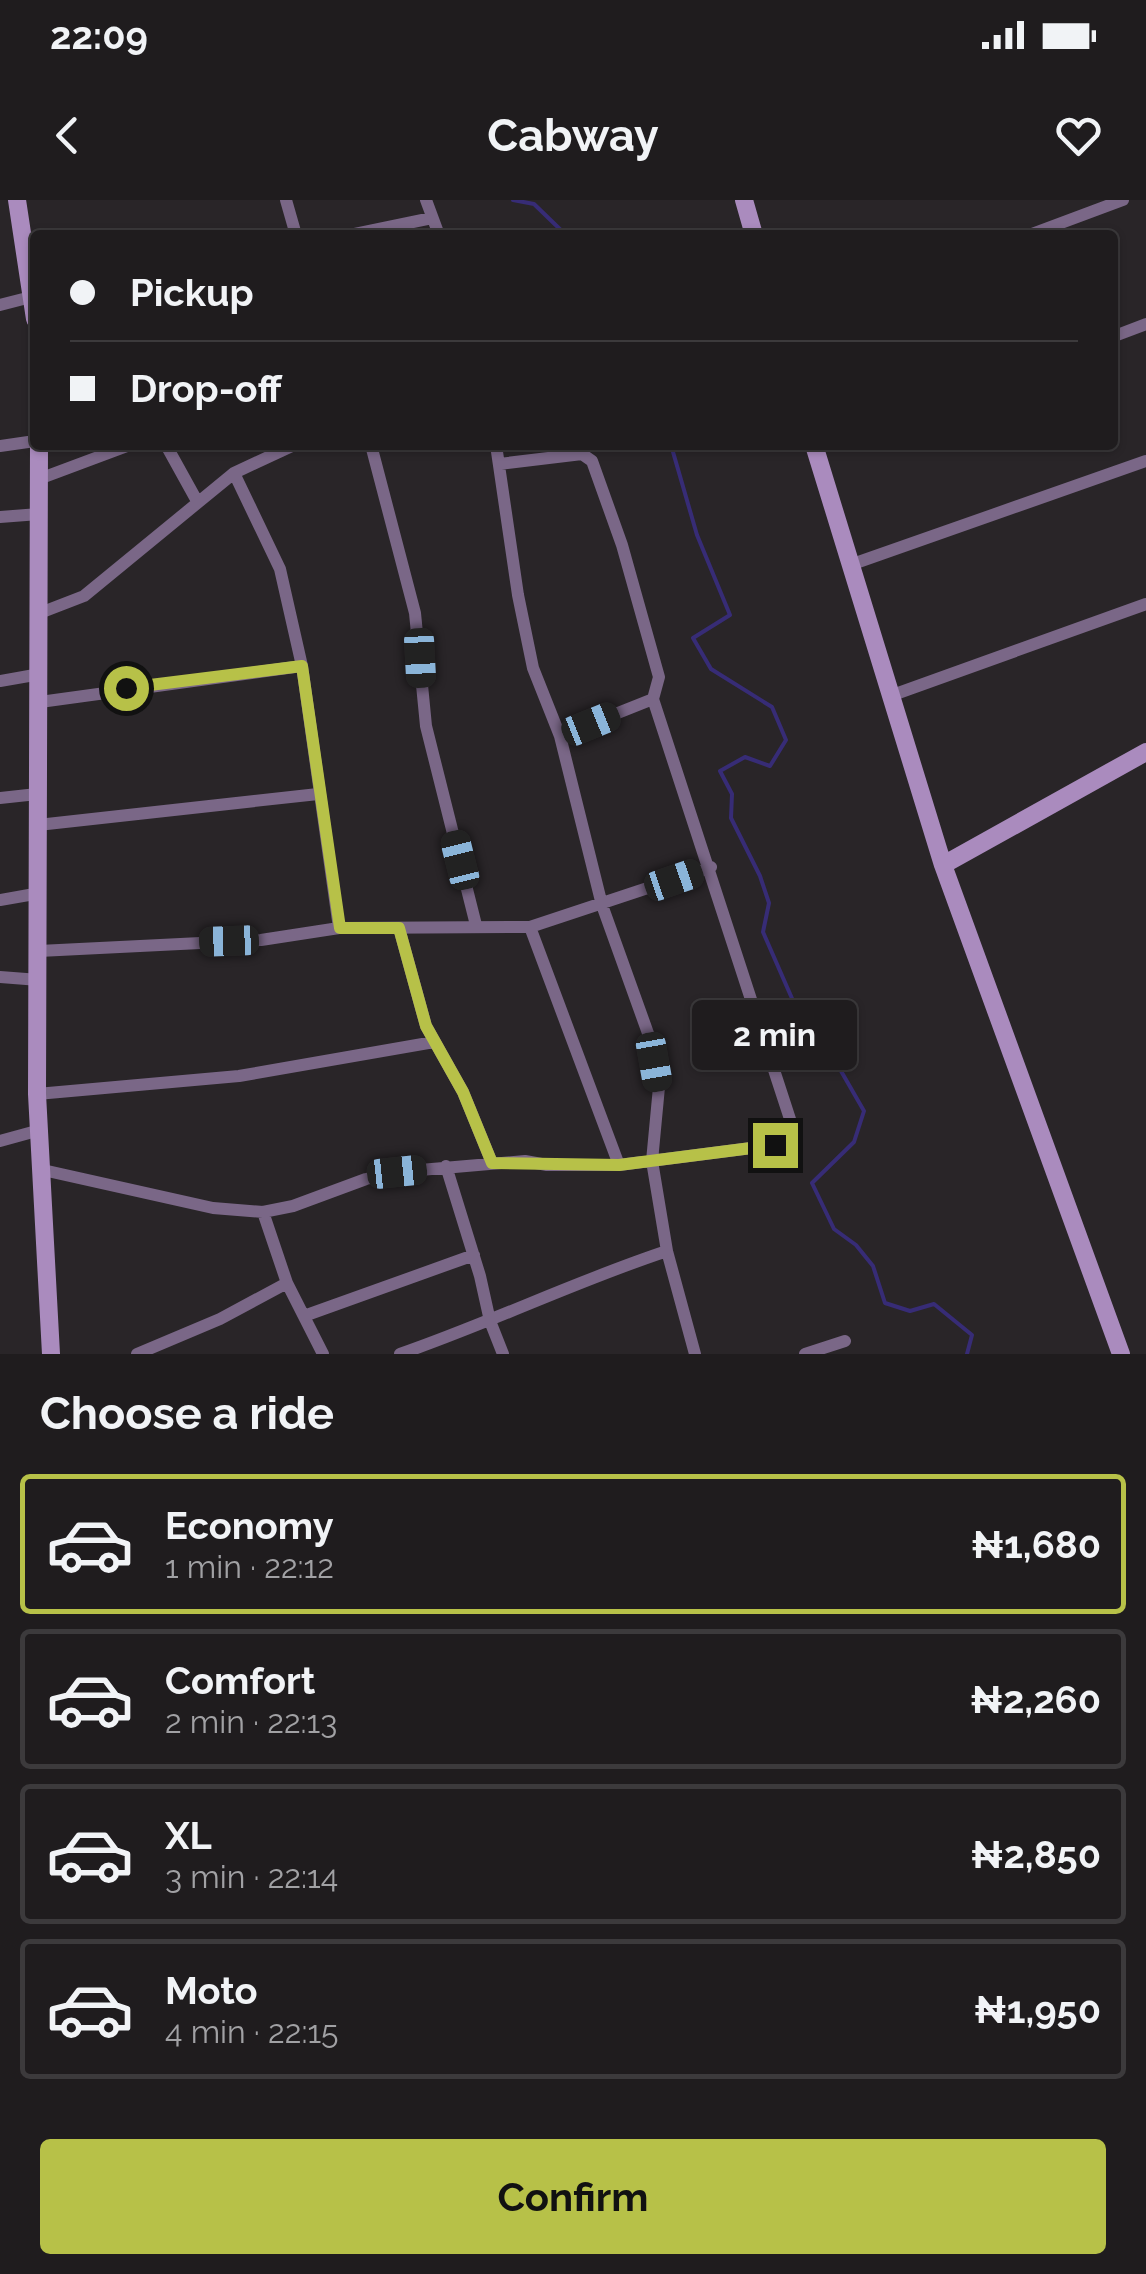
<!DOCTYPE html>
<html lang="en">
<head>
<meta charset="utf-8">
<style>
	:root { --surface:#1f1c1e; --page:#272527; --text:#f1f3f6; --muted:#a1a1a4; --line:#3c3a3c; --accent:#b7c148 }
	body { margin:0; font-family:Raleway,sans-serif; background:var(--page); color:var(--text); height:100vh; display:flex; flex-direction:column; font-size:38px; white-space:nowrap }
	* { box-sizing:border-box; margin:0 }
	p { font-size:32px; color:var(--muted) }
	.icon { flex:none; width:55px; height:55px; fill:none; stroke:currentColor; stroke-width:2; stroke-linecap:round; stroke-linejoin:round }
	.map { position:relative; height:1154px; overflow:hidden }
	.details { display:flex; flex-direction:column; background:var(--surface); flex:1 }
	.details>* { flex:none }
	.guide { position:absolute; left:30px; top:30px; width:1088px; height:220px; border-radius:10px; box-shadow:0 2px 8px #0004,0 0 0 2px var(--line); display:grid; align-content:center; height:220px; padding:0 40px; background:var(--surface) }
	.end { position:absolute; width:45px; height:45px; margin:-22px; border:12px solid #b7c148; background:#111; box-shadow:0 0 0 5px #111 }
	.from { border-radius:50% }
	.bubble { position:absolute; height:70px; border-radius:10px; background:var(--surface); box-shadow:0 2px 8px #0004,0 0 0 2px var(--line); font-size:32px; font-weight:700; line-height:70px; text-align:center }
	.car { position:absolute; width:30px; height:60px; margin:-30px -15px; border-radius:12px; box-shadow:0 0 8px 2px #0007; background:linear-gradient(#222 24%,#8ab4d8 0 40%,#222 0 76%,#8ab4d8 0 86%,#222 0) }
	.guide b { display:flex; align-items:center; gap:35px; height:95px; font-size:38px }
	.guide b+b { border-top:2px solid var(--line) }
	.guide i { width:25px; height:25px; background:var(--text) }
	ul { padding:0; list-style:none }
	li { display:flex; align-items:center; gap:30px; height:140px; margin:0 20px 15px; padding:0 20px; border:5px solid var(--line); border-radius:10px }
	li div { flex:1 }
	li b { display:block; font-size:38px }
	li em { font-style:normal; font-weight:700 }
	li.current { border-color:var(--accent) }
	li>.icon { width:90px; height:90px; stroke-width:1.5 }
	h2 { padding:0 40px; font-size:45px; line-height:120px }
	.primary-button { display:flex; gap:20px; margin-top:auto; padding:20px 40px }
	.primary-button a { flex:1; height:115px; border-radius:10px; background:var(--accent); color:#111; font-size:40px; font-weight:700; line-height:115px; text-align:center }
	.status { display:flex; justify-content:space-between; align-items:center; height:70px; padding:0 50px; background:var(--surface); direction:ltr }
	.status svg { height:28px; fill:currentColor }
	header { display:flex; justify-content:space-between; align-items:center; height:130px; padding:0 40px; background:var(--surface); font-size:45px; font-weight:700 }
	.map>svg:first-child { display:block }
	.lines { fill:none; stroke-linecap:round; stroke-linejoin:round }
	.stream { stroke:#372c76; stroke-width:4 }
	.street { stroke:#7a6787; stroke-width:12 }
	.secondary { stroke:#aa8bbe; stroke-width:18 }
	.route { stroke:#b7c148; stroke-width:12 }
</style>
</head>
<body>
<div class="status"><b>22:09</b><svg viewBox="0 0 49 12"><path d="M0 12V9h3v3zM5 12V6h3v6zM10 12V3h3v9zM15 12V0h3v12zM26 1h20v11H26zM47 4h2v5h-2z"/></svg></div>
<header><svg class="icon" aria-label="back" viewBox="0 0 24 24"><path d="M15 5l-7 7 7 7"/></svg>Cabway<svg class="icon" aria-label="heart" viewBox="0 0 24 24"><path d="M12 20l-8-8c-3-5 5-10 8-4 3-6 11-1 8 4z"/></svg></header>
<div class="map">
<svg width="1146" height="1154" viewBox="0 0 1146 1154">
	<rect width="100%" height="100%" fill="#292528"/>
	<g class="lines">
		<path class="stream" d="M 513,0 L 534,4 L 566,35
			M 671,245 L 697,335 L 730,415 L 693,438 L 711,469 L 772,507 L 786,540 L 770,566 L 745,557 L 720,571 L 732,594 L 731,618 L 760,676 L 769,703 L 763,732 L 794,803 L 819,846 L 841,871 L 864,911 L 854,942 L 812,983 L 834,1029 L 856,1045 L 873,1066 L 885,1103 L 910,1111 L 934,1104 L 972,1135 L 967,1154"/>
		<path class="street" d="M 286,0 L 296,35
			M 426,0 L 439,35
			M 350,35 L 432,18
			M 1029,35 L 1123,0
			M 0,105 L 31,97
			M 1112,137 L 1146,124
			M 166,245 L 197,301
			M 371,245 L 415,413 L 426,526 L 476,725
			M 496,245 L 518,395 L 533,468 L 560,536 L 602,705 L 649,836 L 659,887 L 652,961 L 667,1051 L 695,1154
			M 0,246 L 35,241
			M 234,273 L 280,369 L 302,466 L 339,728
			M 39,279 L 130,245
			M 0,317 L 39,314
			M 850,365 L 1146,261
			M 40,413 L 84,396 L 234,273 L 294,245
			M 0,481 L 40,474
			M 890,496 L 1146,404
			M 40,502 L 302,466
			M 560,536 L 653,499
			M 0,598 L 37,594
			M 38,625 L 318,594
			M 0,700 L 40,693
			M 530,727 L 619,965
			M 399,728 L 426,826 L 463,892 L 492,963
			M 39,751 L 261,740 L 339,728 L 530,727 L 711,667
			M 0,777 L 39,780
			M 37,894 L 239,876 L 434,842
			M 0,941 L 40,930
			M 446,966 L 480,1076 L 490,1121 L 503,1154
			M 43,970 L 213,1008 L 263,1012 L 293,1006 L 366,979 L 397,972 L 525,961 L 547,965 L 619,965 L 775,945 L 788,942 L 792,936 L 790,919 L 653,499 L 659,477 L 622,345 L 592,261 L 582,254 L 499,264
			M 263,1012 L 287,1083 L 323,1154
			M 304,1116 L 474,1055
			M 137,1154 L 220,1119 L 287,1083
			M 400,1154 C 490,1123 576,1081 667,1051
			M 805,1154 L 845,1141"/>
		<path class="secondary" d="M 17,0 L 35,119
			M 744,0 L 754,35
			M 39,245 L 37,894 L 51,1154
			M 814,245 L 943,665 L 1121,1154
			M 943,665 L 1146,552"/>
	</g>
	<g class="lines">
		<path class="route" d="M 126,488 L 302,466 L 340,728 L 399,728 L 426,826 L 463,892 L 492,963 L 619,965 L 775,945"/>
	</g>
</svg>
<i class="end from" style="left:126px;top:488px"></i>
<i class="end" style="left:775px;top:945px"></i>
<div class="bubble" style="left:692px;top:800px;width:165px">2 min</div>
<i class="car" style="left:420px;top:458px;rotate:177deg"></i>
<i class="car" style="left:591px;top:524px;rotate:68deg"></i>
<i class="car" style="left:460px;top:660px;rotate:346deg"></i>
<i class="car" style="left:674px;top:680px;rotate:71deg"></i>
<i class="car" style="left:229px;top:741px;rotate:268deg"></i>
<i class="car" style="left:654px;top:862px;rotate:170deg"></i>
<i class="car" style="left:397px;top:972px;rotate:84deg"></i>
<div class="guide">
<b><i class="from"></i>Pickup</b>
<b><i></i>Drop-off</b>
</div>
</div>
<section class="details">
<h2>Choose a ride</h2>
<ul>
<li class="current"><svg class="icon" aria-label="car" viewBox="0 0 24 24"><path d="M5 17H2v-5l4-1 3-4h7l3 4 3 1v5h-3M9 17h6M6 11h13"/><circle cx="7" cy="17" r="2"/><circle cx="17" cy="17" r="2"/></svg><div><b>Economy</b><p>1 min · 22:12</p></div><em>₦1,680</em></li>
<li><svg class="icon" aria-label="car" viewBox="0 0 24 24"><path d="M5 17H2v-5l4-1 3-4h7l3 4 3 1v5h-3M9 17h6M6 11h13"/><circle cx="7" cy="17" r="2"/><circle cx="17" cy="17" r="2"/></svg><div><b>Comfort</b><p>2 min · 22:13</p></div><em>₦2,260</em></li>
<li><svg class="icon" aria-label="car" viewBox="0 0 24 24"><path d="M5 17H2v-5l4-1 3-4h7l3 4 3 1v5h-3M9 17h6M6 11h13"/><circle cx="7" cy="17" r="2"/><circle cx="17" cy="17" r="2"/></svg><div><b>XL</b><p>3 min · 22:14</p></div><em>₦2,850</em></li>
<li><svg class="icon" aria-label="car" viewBox="0 0 24 24"><path d="M5 17H2v-5l4-1 3-4h7l3 4 3 1v5h-3M9 17h6M6 11h13"/><circle cx="7" cy="17" r="2"/><circle cx="17" cy="17" r="2"/></svg><div><b>Moto</b><p>4 min · 22:15</p></div><em>₦1,950</em></li>
</ul>
<div class="primary-button"><a>Confirm</a></div>
</section>
</body>
</html>
